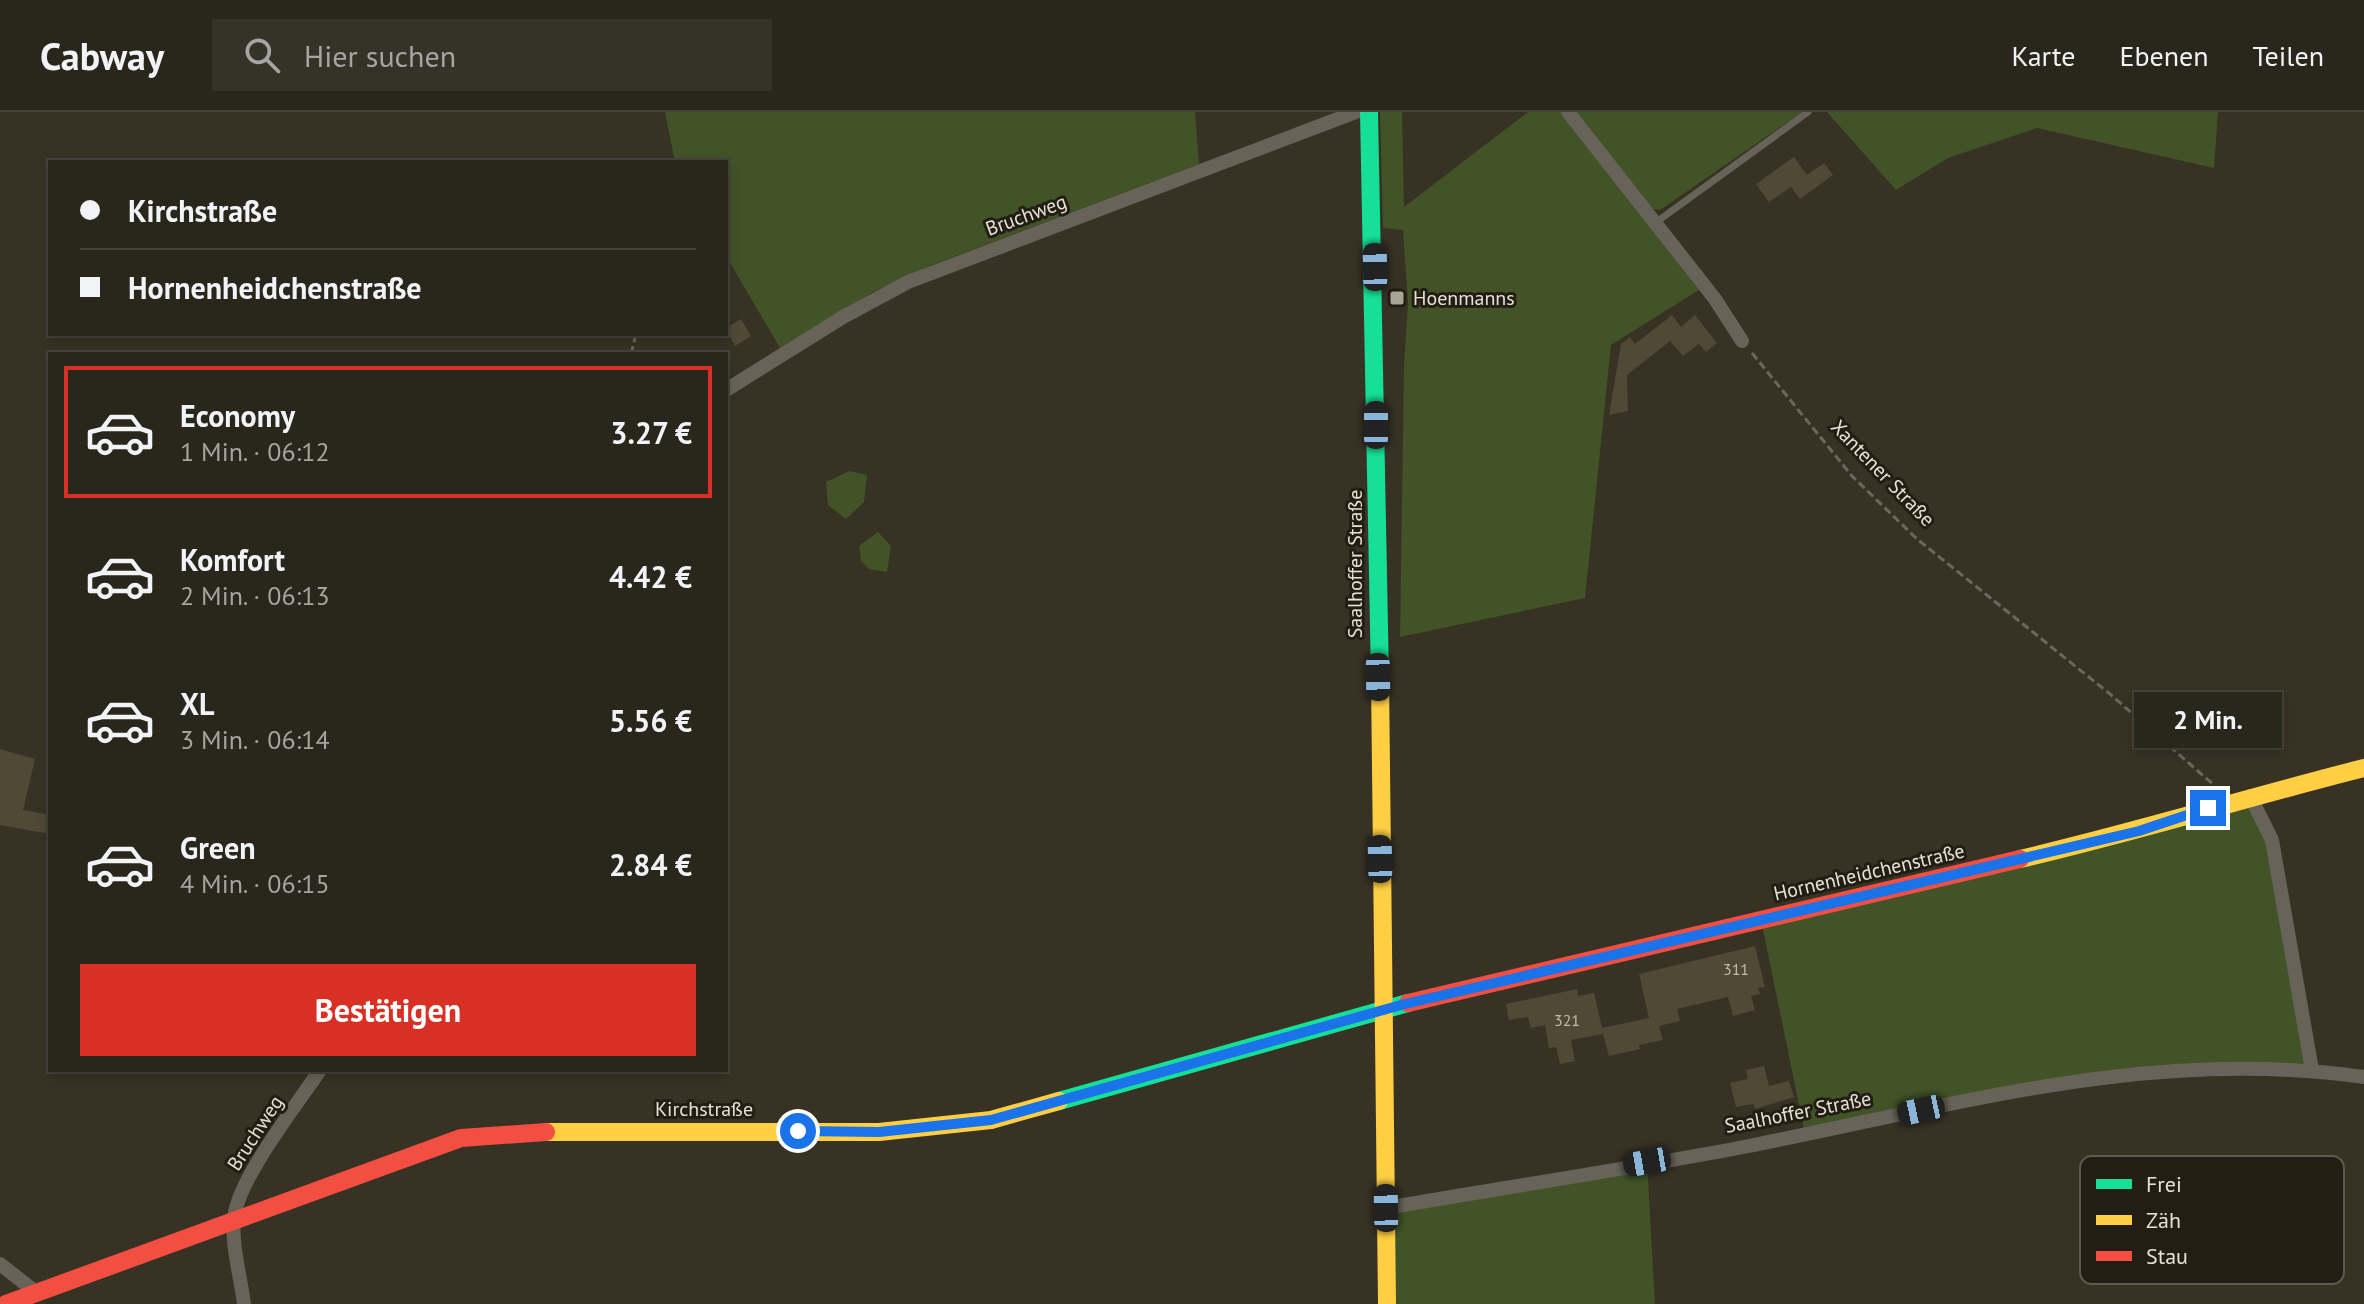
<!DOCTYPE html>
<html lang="de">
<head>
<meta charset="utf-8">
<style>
	:root { --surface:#29261b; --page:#353228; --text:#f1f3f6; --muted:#a5a5a3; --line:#45433a; --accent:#d93025 }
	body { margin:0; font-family:"PT Sans",sans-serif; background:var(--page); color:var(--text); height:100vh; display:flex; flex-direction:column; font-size:30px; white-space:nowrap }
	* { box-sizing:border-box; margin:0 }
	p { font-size:26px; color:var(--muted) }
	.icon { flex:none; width:44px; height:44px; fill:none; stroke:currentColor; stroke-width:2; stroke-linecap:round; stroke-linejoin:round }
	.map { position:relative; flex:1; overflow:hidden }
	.details { position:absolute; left:48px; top:240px; width:680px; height:720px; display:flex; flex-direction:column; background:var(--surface); border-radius:0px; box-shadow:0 4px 12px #0003,0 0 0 2px var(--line) }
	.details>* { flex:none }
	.guide { position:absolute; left:48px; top:48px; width:680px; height:176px; border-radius:0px; box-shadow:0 4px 12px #0003,0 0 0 2px var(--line); display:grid; align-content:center; height:176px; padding:0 32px; background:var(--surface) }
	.end { position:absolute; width:36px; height:36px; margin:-18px; border:10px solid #1a73e8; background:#fff; box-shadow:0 0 0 4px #fff }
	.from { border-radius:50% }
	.bubble { position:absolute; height:56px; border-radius:0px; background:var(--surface); box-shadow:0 4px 12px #0003,0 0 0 2px var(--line); font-size:26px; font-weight:700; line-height:56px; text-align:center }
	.car { position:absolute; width:24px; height:48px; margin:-24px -12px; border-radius:10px; box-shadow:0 0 6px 2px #0007; background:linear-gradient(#222 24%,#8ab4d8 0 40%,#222 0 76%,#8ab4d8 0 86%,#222 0) }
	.guide b { display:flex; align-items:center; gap:28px; height:76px; font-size:30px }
	.guide b+b { border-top:2px solid var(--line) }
	.guide i { width:20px; height:20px; background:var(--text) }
	ul { padding:14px 0 0; list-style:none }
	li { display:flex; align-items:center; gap:24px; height:132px; margin:0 16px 12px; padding:0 16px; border:4px solid transparent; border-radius:0px }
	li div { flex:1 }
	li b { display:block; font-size:30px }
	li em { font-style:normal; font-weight:700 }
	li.active { border-color:var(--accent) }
	li>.icon { width:72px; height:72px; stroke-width:1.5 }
	.primary-button { display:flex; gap:16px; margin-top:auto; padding:16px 32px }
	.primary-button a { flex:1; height:92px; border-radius:0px; background:var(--accent); color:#fff; font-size:32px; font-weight:700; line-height:92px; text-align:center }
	header { display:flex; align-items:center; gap:48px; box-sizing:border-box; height:112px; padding:0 40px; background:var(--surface); border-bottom:2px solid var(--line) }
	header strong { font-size:38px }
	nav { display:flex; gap:44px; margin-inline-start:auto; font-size:28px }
	.search { width:560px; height:72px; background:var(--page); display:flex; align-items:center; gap:20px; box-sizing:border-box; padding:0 28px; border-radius:0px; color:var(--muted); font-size:30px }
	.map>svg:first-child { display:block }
	.green { fill:#415327 }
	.building { fill:#4f4936 }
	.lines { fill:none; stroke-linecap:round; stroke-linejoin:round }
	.path { stroke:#6a675d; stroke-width:3; stroke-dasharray:8 4; stroke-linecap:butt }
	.lane { stroke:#676359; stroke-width:7 }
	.street { stroke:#676359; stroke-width:14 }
	.fast { stroke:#16e098; stroke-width:18 }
	.slow { stroke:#ffcf43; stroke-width:18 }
	.jam { stroke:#f24e42; stroke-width:18 }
	.route { stroke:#1a73e8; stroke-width:10 }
	.poi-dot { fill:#a9a496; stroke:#221e13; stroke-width:3 }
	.labels { text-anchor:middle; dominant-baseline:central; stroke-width:6; stroke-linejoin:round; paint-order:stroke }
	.number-label { font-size:16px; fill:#c1bcac }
	.street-label { font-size:20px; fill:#e7e2d3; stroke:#221e13 }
	.poi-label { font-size:20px; fill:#e7e2d3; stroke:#221e13; text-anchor:start }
	.key { fill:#221e13; stroke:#5d594d; stroke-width:2 }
	.key-label { font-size:22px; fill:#e7e2d3 }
</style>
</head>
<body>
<header>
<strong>Cabway</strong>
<div class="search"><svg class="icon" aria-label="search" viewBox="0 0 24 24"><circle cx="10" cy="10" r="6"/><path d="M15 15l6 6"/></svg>Hier suchen</div>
<nav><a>Karte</a><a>Ebenen</a><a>Teilen</a></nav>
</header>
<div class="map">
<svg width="2364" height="1192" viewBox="0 0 2364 1192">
	<rect width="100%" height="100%" fill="#373224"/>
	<path class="green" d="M 665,0 L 1195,0 L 1199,52 L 929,154 L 873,180 L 780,236 L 726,144 L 726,50 L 675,50 Z
		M 1380,0 L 1402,0 L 1404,95 L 1528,0 L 1561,0 L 1699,178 L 1611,233 L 1585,486 L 1400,525 L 1404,253 L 1408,191 L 1403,118 L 1383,116 Z
		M 1574,0 L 1802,0 L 1660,98 L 1653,97 Z
		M 1827,0 L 2218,0 L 2214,56 L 2037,16 L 1948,46 L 1896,78 Z
		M 849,359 L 867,363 L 864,390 L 846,407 L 828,393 L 826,370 Z
		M 878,420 L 891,434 L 887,460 L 869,457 L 861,449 L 859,434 Z
		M 2250,684 L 2272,728 L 2312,958 L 2133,960 L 1805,1022 L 1761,808 Z
		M 1647,1050 L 1655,1192 L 1387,1192 L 1386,1096 Z"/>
	<path class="building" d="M 1794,45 L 1807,63 L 1824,51 L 1833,63 L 1800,87 L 1791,75 L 1769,90 L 1756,72 Z
		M 1672,203 L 1681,215 L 1695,203 L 1717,231 L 1706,240 L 1699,232 L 1683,244 L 1670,229 L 1627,263 L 1628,299 L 1609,303 L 1621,232 L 1630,225 L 1635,232 Z
		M 741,207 L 751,224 L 735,234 L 726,216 Z
		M 0,637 L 35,647 L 23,698 L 50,703 L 50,722 L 0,713 Z
		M 1755,834 L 1765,875 L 1758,876 L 1760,882 L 1751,884 L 1755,898 L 1733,904 L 1728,885 L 1677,897 L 1680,909 L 1659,914 L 1663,928 L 1639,933 L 1640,937 L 1609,944 L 1602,918 L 1603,922 L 1571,928 L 1575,949 L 1560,952 L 1556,935 L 1549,936 L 1545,913 L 1531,916 L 1528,905 L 1509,908 L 1506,892 L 1577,877 L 1578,884 L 1594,881 L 1602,916 L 1649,906 L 1639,862 Z
		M 1764,954 L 1769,974 L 1789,969 L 1794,985 L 1755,997 L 1753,992 L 1736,995 L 1730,971 L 1748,967 L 1746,958 Z"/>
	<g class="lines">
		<path class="path" d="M 1752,241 L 1852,364 L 1917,427 L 2110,582 L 2215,674
			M 631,242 L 636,222"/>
		<path class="lane" d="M 1655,111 L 1808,0"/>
		<path class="street" d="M 1568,0 L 1715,187 L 1742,229
			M 726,278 L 843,205 L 908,170 L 1356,0
			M 2250,684 L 2272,728 L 2312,958
			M 1386,1096 C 1506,1075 1629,1057 1749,1034 C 1955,993 2152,935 2364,965
			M 0,1152 L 37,1181
			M 244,1192 C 241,1166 231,1133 234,1106 C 238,1067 296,994 320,958"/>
		<path class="fast" d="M 1369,0 L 1380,566
			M 1059,989 L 1408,891"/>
		<path class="slow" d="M 1380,566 L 1387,1192
			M 2020,747 C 2136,720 2249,685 2364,656
			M 546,1020 L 879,1020 L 991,1008 L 1059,989"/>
		<path class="jam" d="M 1408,891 L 2020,747
			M 6,1192 L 461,1026 L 546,1020"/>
	</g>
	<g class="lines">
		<path class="route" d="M 798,1019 L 879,1020 L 991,1008 L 1401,893 L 2139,719 L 2208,696"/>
	</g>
	<rect class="poi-dot" x="1389" y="178" width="16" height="16" rx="4"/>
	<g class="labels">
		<g class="number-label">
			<text x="1736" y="857">311</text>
			<text x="1567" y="908">321</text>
		</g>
		<g class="street-label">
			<text transform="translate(1026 103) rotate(-20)">Bruchweg</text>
			<text transform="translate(1883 361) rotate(46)">Xantener Straße</text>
			<text transform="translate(1355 452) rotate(-90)">Saalhoffer Straße</text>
			<text transform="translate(1869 760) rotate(-13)">Hornenheidchenstraße</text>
			<text x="704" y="997">Kirchstraße</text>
			<text transform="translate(1798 1000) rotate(-11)">Saalhoffer Straße</text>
			<text transform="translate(255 1021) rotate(-57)">Bruchweg</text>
		</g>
		<g class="poi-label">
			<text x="1413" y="186">Hoenmanns</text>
		</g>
	</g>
	<rect x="2080" y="1044" width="264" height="128" rx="12" class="key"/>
	<rect x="2096" y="1067" width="36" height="10" fill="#16e098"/>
	<rect x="2096" y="1103" width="36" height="10" fill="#ffcf43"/>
	<rect x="2096" y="1139" width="36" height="10" fill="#f24e42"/>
	<g class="key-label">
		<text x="2146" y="1080">Frei</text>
		<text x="2146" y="1116">Zäh</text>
		<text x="2146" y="1152">Stau</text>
	</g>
</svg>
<i class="end from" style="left:798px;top:1019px"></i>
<i class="end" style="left:2208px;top:696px"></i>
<div class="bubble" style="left:2134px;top:580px;width:148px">2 Min.</div>
<i class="car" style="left:1375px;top:155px;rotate:359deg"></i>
<i class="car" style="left:1376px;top:313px;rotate:0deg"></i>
<i class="car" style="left:1378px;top:565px;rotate:179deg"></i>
<i class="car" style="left:1380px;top:747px;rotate:359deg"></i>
<i class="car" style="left:1921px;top:998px;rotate:258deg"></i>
<i class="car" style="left:1647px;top:1050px;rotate:260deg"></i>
<i class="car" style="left:1386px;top:1096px;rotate:359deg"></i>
<div class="guide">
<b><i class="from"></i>Kirchstraße</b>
<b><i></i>Hornenheidchenstraße</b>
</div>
<section class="details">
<ul>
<li class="active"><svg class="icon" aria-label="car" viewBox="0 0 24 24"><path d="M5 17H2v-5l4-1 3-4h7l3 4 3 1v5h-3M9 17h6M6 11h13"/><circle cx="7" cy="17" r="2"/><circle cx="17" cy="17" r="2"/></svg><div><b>Economy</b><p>1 Min. · 06:12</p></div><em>3.27 €</em></li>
<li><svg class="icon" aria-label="car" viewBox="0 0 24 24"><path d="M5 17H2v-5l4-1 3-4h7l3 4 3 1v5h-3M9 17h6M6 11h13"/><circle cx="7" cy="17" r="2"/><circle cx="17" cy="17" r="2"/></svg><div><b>Komfort</b><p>2 Min. · 06:13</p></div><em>4.42 €</em></li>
<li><svg class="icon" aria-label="car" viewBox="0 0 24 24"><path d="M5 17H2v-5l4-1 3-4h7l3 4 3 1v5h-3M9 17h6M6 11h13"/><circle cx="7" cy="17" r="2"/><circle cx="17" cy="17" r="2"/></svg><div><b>XL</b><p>3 Min. · 06:14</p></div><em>5.56 €</em></li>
<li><svg class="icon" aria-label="car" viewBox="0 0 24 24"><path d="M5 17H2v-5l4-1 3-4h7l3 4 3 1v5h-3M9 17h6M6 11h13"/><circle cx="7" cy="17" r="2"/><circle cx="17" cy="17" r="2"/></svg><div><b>Green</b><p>4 Min. · 06:15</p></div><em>2.84 €</em></li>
</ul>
<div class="primary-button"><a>Bestätigen</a></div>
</section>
</div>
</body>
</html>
